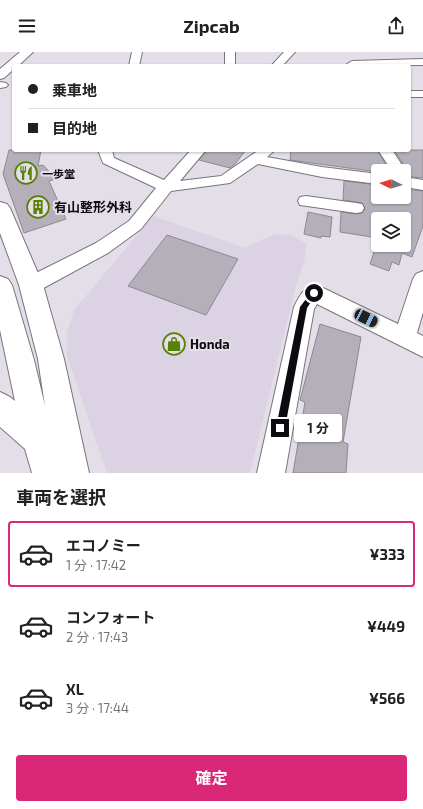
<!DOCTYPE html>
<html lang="ja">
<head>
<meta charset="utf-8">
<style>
	:root { --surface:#fff; --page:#f2f2f2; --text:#202124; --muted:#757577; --line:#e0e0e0; --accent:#db2777 }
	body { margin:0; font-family:"Exo 2","Noto Sans JP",sans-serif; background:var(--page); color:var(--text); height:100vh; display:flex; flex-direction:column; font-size:15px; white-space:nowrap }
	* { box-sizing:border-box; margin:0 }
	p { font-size:13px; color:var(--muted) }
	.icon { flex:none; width:22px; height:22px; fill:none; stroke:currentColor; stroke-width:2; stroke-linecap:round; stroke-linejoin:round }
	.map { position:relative; height:421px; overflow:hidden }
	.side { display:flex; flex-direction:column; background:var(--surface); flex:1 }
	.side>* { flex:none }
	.guide { position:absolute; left:12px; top:12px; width:399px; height:88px; border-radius:4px; box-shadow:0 1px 3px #0004; display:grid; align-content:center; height:88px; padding:0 16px; background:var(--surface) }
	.needle { width:26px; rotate:275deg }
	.controls { position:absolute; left:371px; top:112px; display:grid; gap:8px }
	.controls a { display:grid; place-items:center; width:40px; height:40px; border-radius:4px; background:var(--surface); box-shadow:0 1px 3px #0004; font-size:20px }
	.end { position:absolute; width:18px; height:18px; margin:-9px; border:5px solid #0d0b0f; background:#fff; box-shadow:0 0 0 2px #fff }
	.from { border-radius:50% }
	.bubble { position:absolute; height:28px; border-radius:4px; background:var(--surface); box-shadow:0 1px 3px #0004; font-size:13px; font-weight:700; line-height:28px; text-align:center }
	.car { position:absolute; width:12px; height:24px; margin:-12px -6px; border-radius:5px; box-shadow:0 0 3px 1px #0007; background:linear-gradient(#222 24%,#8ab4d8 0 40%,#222 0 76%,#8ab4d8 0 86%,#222 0) }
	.guide b { display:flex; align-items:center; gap:14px; height:38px; font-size:15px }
	.guide b+b { border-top:1px solid var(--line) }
	.guide i { width:10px; height:10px; background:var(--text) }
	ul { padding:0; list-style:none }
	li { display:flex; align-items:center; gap:12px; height:66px; margin:0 8px 6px; padding:0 8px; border:2px solid transparent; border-radius:4px }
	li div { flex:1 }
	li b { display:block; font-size:15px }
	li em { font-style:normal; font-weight:700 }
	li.active { border-color:var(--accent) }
	li>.icon { width:36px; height:36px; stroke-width:1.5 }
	h2 { padding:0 16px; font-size:18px; line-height:48px }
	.cta { display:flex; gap:8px; margin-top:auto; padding:8px 16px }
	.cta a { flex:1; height:46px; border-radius:4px; background:var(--accent); color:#fff; font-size:16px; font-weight:700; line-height:46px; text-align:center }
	header { display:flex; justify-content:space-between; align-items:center; height:52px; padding:0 16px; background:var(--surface); font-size:18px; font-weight:700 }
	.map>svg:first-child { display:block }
	.built { fill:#dbd2e3 }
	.building { fill:#b4afb9; stroke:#8d8892 }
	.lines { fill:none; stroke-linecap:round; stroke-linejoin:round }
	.street-casing { stroke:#78747d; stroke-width:2 }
	.secondary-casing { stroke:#78747d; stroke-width:2 }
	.street { fill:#fff; fill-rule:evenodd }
	.secondary { fill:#fff; fill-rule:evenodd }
	.route { fill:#0d0b0f }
	.labels { text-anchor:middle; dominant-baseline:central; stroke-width:4; stroke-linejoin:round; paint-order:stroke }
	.far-poi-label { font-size:11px; font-weight:bold; fill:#0d0b0f; stroke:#e4dee9; text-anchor:start }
	.poi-label { font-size:13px; font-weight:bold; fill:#0d0b0f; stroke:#e4dee9; text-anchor:start }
</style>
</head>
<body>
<header><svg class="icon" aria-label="menu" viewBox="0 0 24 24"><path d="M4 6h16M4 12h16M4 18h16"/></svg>Zipcab<svg class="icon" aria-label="share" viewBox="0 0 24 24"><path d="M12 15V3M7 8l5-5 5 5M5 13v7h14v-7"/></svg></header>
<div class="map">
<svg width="423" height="421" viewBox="0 0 423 421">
	<rect width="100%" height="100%" fill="#e4dee9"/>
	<path class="built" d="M 153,164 L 245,196 L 275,182 L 291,183 L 306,191 L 305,205 L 295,238 L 250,421 L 107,421 L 67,304 L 67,280 L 74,258 Z"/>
	<path class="building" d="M 9,98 L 41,98 L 38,114 L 43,113 L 56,127 L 49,129 L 66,167 L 24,181 L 3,122 Z
		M 207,98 L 246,98 L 235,112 L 230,116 L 199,108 Z
		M 291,98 L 377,98 L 390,119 L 378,119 L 378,120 L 290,108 Z
		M 394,98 L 423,98 L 423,126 L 404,124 L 407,118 Z
		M 344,129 L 378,133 L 378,145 L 404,145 L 404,137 L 423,139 L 423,174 L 412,205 L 402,201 L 399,213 L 392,210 L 389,219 L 370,212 L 378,188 L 378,193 L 404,193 L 404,167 L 378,167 L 378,186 L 340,180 L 341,160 L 356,162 L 362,161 L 365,157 L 362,151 L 343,148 Z
		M 308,160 L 332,165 L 330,185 L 321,184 L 321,186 L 304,182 Z
		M 167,183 L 238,207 L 206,263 L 128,234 Z
		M 320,272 L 361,285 L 343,390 L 348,392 L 346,421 L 293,421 L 305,350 L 300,348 Z"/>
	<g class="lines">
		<g class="street-casing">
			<path id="street" d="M 132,0 L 142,0 L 139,14 L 129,14 Z
				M 225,0 L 235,0 L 235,14 L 225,14 Z
				M 284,0 L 295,0 L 282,14 L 271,14 Z
				M 423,7 L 423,13 L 348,14 L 347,12 L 352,9 Z
				M 0,30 L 6,31 L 8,33 L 6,35 L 0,36 Z
				M 409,39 L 423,39 L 423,45 L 409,45 Z
				M 98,98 L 112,98 L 114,106 L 164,128 L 191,98 L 206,98 L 180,129 L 221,124 L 259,98 L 275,98 L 267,105 L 322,115 L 378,122 L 378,132 L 322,125 L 258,112 L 230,131 L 171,139 L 141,177 L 108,201 L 38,239 L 31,241 L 24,239 L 21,233 L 24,227 L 96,191 L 129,169 L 156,136 L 103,111 Z
				M 378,98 L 392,98 L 406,119 L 404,122 L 404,119 L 392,119 Z
				M 404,125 L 423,128 L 423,138 L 404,135 Z
				M 306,144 L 356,151 L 362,152 L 364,156 L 362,160 L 356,161 L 300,153 L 298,149 L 300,145 Z
				M 423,219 L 423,260 L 417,281 L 423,284 L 423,305 L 317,252 L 314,257 L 285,421 L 257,421 L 294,255 C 300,243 306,230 321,235 L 398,272 L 413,227 L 416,222 Z"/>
		</g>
		<g class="secondary-casing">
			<path id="secondary" d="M 20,0 L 33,0 L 18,14 L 14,14 L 14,17 L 4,26 L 0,27 L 0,17 Z
				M 0,150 L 7,152 L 10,156 L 43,233 L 64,307 L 89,421 L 32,421 L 25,397 L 0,375 L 0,340 L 10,345 L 15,349 L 0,278 L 0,224 L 8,227 L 12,233 L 34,308 L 45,354 L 38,307 L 19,233 L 0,181 Z"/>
		</g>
		<use href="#street" class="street"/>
		<use href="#secondary" class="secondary"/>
	</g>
	<path class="route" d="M 314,238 L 317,241 L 307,256 L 285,376 L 283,379 L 280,380 L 277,379 L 276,376 L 300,255 L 312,239 Z"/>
	<defs>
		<g id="restaurant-ring" transform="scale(1.15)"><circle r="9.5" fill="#e4dee9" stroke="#578104" stroke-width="1.5"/><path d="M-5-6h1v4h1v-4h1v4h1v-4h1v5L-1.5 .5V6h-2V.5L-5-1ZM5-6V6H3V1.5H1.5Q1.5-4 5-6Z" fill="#578104"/></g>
		<g id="building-ring" transform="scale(1.15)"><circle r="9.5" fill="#e4dee9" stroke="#578104" stroke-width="1.5"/><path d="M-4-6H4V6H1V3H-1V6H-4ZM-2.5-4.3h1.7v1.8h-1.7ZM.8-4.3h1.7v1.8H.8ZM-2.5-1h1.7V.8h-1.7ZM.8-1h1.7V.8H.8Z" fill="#578104"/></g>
		<g id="shop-ring" transform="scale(1.15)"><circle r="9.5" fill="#e4dee9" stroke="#578104" stroke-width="1.5"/><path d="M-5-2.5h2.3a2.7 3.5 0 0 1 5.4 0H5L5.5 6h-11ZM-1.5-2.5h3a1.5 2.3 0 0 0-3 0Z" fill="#578104"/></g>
	</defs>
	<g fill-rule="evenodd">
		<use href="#restaurant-ring" x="26" y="121"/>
		<use href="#building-ring" x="38" y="155"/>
		<use href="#shop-ring" x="174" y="292"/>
	</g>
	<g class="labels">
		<g class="far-poi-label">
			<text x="42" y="121">一歩堂</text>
		</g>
		<g class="poi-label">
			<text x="54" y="155">有山整形外科</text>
			<text x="190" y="292">Honda</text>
		</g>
	</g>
</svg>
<div class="controls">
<a><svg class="needle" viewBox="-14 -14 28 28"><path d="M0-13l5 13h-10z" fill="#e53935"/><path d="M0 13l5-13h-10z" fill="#757577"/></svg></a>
<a><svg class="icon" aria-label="layers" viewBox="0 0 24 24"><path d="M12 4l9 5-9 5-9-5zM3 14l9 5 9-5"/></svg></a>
</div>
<i class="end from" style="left:314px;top:241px"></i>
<i class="end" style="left:280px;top:376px"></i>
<div class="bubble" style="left:294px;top:362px;width:48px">1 分</div>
<i class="car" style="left:366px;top:266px;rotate:116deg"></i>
<div class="guide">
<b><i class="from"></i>乗車地</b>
<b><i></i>目的地</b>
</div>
</div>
<section class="side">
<h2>車両を選択</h2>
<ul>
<li class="active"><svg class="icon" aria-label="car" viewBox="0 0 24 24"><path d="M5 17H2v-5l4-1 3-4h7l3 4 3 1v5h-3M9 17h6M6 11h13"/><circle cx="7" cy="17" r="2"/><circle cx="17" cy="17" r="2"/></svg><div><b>エコノミー</b><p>1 分 · 17:42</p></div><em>¥333</em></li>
<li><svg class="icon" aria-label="car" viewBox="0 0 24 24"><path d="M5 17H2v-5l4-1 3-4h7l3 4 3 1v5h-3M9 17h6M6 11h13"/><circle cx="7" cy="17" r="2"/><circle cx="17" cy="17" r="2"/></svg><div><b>コンフォート</b><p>2 分 · 17:43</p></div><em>¥449</em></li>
<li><svg class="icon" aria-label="car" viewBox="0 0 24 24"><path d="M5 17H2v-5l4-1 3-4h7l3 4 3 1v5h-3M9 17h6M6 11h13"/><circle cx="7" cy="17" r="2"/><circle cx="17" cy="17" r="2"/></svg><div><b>XL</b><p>3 分 · 17:44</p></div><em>¥566</em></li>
</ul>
<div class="cta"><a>確定</a></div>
</section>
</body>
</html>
